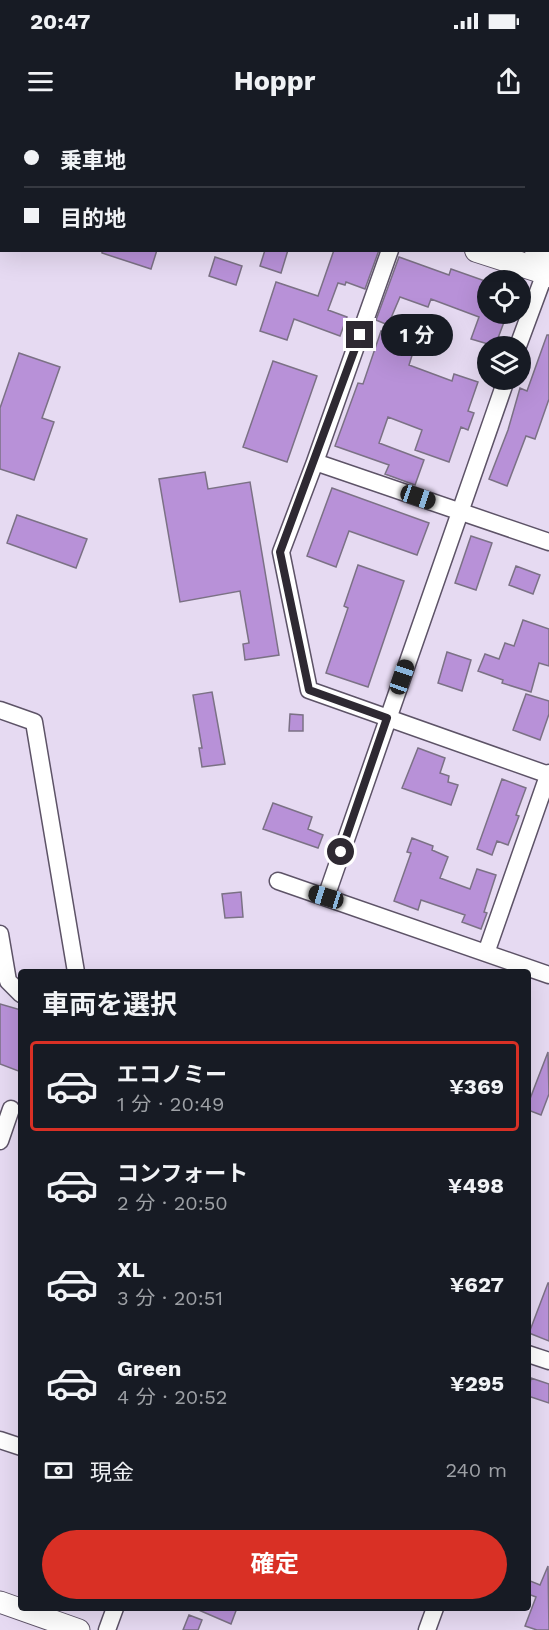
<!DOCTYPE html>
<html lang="ja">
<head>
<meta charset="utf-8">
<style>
	:root { --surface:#171b24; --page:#20242c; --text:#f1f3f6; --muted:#9ea1a6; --line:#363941; --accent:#d93025 }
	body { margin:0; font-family:"Work Sans","Noto Sans JP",sans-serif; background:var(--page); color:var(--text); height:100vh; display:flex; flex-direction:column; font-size:22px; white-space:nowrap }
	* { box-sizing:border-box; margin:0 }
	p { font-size:20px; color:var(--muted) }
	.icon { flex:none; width:33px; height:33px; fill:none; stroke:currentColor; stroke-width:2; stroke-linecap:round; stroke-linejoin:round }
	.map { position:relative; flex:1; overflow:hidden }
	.sheet { position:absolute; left:18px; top:849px; width:513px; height:642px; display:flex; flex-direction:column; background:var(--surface); border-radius:6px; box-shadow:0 6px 24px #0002 }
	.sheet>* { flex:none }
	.banner { position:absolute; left:0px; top:0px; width:549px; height:132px; box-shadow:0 6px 24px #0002; display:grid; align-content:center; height:132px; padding:0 24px; background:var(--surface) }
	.fabs { position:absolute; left:477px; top:150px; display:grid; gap:12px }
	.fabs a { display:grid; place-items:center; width:54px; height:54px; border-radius:50%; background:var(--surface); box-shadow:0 6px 24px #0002; font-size:30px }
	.end { position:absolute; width:27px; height:27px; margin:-14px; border:8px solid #2e2932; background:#fff; box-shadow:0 0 0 3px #fff }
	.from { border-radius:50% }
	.bubble { position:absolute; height:42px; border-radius:21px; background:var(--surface); box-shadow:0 6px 24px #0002; font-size:20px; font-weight:700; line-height:42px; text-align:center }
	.car { position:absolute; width:18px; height:36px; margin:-18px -9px; border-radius:8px; box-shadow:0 0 4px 2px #0007; background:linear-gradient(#222 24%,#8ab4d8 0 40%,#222 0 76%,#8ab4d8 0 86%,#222 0) }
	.banner b { display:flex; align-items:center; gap:21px; height:57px; font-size:22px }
	.banner b+b { border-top:2px solid var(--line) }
	.banner i { width:15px; height:15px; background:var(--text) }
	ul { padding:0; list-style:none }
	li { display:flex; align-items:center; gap:18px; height:90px; margin:0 12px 9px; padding:0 12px; border:3px solid transparent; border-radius:6px }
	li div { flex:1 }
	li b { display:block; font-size:22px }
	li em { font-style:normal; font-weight:700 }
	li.selected { border-color:var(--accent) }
	li>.icon { width:54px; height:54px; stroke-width:1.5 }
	h2 { padding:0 24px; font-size:27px; line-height:72px }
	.pay { display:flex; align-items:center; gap:15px; height:66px; padding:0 24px; font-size:22px }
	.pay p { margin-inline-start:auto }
	.primary-button { display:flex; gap:12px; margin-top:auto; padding:12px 24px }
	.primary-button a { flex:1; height:69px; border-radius:36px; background:var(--accent); color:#fff; font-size:24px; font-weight:700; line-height:69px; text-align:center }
	.status { display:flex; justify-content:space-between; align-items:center; height:42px; padding:0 30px; background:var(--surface); direction:ltr }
	.status svg { height:16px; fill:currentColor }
	header { display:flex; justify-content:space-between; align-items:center; height:78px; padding:0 24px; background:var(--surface); font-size:27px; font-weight:700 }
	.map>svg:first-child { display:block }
	.building { fill:#b891d8; stroke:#7b7185; stroke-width:1.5 }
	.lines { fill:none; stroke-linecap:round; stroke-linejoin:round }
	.minor-casing { stroke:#5d5367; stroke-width:19 }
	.tertiary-casing { stroke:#5d5367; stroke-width:23 }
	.secondary-casing { stroke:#5d5367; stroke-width:26 }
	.trunk-casing { stroke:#5d5367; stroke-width:31 }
	.minor { stroke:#fff; stroke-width:16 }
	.tertiary { stroke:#fff; stroke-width:21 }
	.secondary { stroke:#fff; stroke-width:24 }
	.trunk { stroke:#fff; stroke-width:28 }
	.route { stroke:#2e2932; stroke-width:8 }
</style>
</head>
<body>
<div class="status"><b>20:47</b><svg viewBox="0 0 49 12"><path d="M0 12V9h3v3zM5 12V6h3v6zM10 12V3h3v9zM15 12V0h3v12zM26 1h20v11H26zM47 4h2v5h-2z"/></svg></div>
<header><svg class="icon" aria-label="menu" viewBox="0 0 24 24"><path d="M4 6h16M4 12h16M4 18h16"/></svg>Hoppr<svg class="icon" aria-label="share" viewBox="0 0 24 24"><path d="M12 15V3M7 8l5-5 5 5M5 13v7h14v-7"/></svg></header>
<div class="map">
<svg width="549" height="1510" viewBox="0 0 549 1510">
	<rect width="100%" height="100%" fill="#e6daf2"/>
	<path class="building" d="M 102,130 L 157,130 L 151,149 L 102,133 Z
		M 265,130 L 288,130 L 281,153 L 260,146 Z
		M 334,130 L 379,130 L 365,169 L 346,162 L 345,165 L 338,163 L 328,190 L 347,197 L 340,216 L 294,199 L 287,220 L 260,211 L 276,162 L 318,176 Z
		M 215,137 L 242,146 L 236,165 L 209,156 Z
		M 399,137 L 449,155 L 451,149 L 488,162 L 488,194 L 507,194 L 495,226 L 471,219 L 479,197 L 431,179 L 428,187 L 400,177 L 388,205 L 376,200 Z
		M 381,211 L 416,223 L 409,245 L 452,261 L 454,254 L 478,262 L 468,291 L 474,293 L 468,310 L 461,307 L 449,342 L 415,330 L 422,310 L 388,297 L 379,323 L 424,340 L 415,365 L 385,354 L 389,345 L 335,326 L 358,263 L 363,264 Z
		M 547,215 L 549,215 L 549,279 L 535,319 L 526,316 L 507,366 L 489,359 L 508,310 L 520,268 L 527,271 Z
		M 19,233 L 60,247 L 42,298 L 54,302 L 34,360 L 0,349 L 0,288 Z
		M 273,241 L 317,256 L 287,342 L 243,327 Z
		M 205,352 L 208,369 L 250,362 L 279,535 L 245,540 L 243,524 L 249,523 L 240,471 L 180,482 L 159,359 Z
		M 332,368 L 429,403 L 417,435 L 349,411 L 336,447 L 307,436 Z
		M 17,395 L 87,419 L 76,448 L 7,423 Z
		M 471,416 L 492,423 L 476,470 L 455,463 Z
		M 358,445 L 404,461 L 368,567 L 326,553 L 348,488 L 344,486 Z
		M 516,446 L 540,455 L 533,474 L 509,465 Z
		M 523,500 L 549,509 L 549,546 L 539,543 L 531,572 L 502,563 L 503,560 L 478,551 L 485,534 L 499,539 L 505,523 L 514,526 Z
		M 447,532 L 471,540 L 462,571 L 438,563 Z
		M 212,572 L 225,644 L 202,647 L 199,628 L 202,628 L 193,575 Z
		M 526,574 L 549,581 L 549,594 L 540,620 L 513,610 Z
		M 290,594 L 303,595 L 303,611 L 289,611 Z
		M 418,628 L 445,638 L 440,653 L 449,656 L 448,662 L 458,665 L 451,685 L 402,668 Z
		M 502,659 L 526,668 L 516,695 L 519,696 L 508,725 L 497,721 L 492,735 L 477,729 Z
		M 273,683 L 312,697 L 308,709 L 323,715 L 318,728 L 263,709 Z
		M 412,718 L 433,726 L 432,730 L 448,737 L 440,758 L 470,769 L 477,749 L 496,755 L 484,792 L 487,793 L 481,809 L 462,802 L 465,795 L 421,780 L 418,790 L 394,781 L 411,733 L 407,732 Z
		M 241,772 L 243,797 L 225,798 L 222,774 Z
		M 0,884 L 21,890 L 21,952 L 0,944 Z
		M 548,932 L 549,974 L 541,995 L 528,990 L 528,984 Z
		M 548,1163 L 549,1163 L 549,1221 L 529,1213 Z
		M 531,1258 L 549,1264 L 549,1283 L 528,1276 Z
		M 548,1446 L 549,1510 L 537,1510 L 525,1506 L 536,1477 L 528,1474 L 528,1460 L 540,1465 Z
		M 194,1488 L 237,1488 L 231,1504 Z
		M 189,1495 L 202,1500 L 198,1510 L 183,1510 Z"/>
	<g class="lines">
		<g class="minor-casing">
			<path id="minor" d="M 300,2 L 300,0
				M 390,130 L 315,342 L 281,432 L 309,570 L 549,655
				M 518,226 L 548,145
				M 315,342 L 549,422
				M 0,590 L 34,602 L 76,852
				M 278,761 L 549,855
				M 326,777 L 506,260
				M 0,814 L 8,861 L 21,874
				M 486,833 L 549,653
				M 0,1021 L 11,989
				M 528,1234 L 549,1241
				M 0,1320 L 21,1327
				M 107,1510 L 115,1488
				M 427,1510 L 435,1488"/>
		</g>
		<g class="tertiary-casing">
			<path id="tertiary" d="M 0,1482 L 79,1510"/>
		</g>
		<g class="secondary-casing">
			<path id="secondary" d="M 99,0 L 103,2
				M 477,130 L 545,152"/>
		</g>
		<g class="trunk-casing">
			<path id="trunk" d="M 513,0 L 513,2
				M 539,130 L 545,152 L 549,153"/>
		</g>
		<use href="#minor" class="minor"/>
		<use href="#tertiary" class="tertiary"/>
		<use href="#secondary" class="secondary"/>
		<use href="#trunk" class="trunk"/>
	</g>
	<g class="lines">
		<path class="route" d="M 341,732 L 387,598 L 309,570 L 280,432 L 360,215"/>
	</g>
</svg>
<div class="fabs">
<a><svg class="icon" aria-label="locate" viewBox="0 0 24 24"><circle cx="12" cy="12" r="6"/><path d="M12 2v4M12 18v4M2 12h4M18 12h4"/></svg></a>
<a><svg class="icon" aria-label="layers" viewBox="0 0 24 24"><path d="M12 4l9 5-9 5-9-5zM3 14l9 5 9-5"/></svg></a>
</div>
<i class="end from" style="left:341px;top:732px"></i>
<i class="end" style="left:360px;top:215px"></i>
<div class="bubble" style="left:381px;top:194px;width:72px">1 分</div>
<i class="car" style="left:418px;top:377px;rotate:109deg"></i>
<i class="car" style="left:402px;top:557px;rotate:19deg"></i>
<i class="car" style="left:326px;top:777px;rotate:287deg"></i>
<div class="banner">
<b><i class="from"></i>乗車地</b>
<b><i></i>目的地</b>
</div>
<section class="sheet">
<h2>車両を選択</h2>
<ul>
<li class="selected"><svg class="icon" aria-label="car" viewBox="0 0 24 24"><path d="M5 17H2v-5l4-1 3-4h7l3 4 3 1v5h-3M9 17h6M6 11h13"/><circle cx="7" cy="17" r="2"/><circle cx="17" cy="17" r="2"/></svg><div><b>エコノミー</b><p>1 分 · 20:49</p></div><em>¥369</em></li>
<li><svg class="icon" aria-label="car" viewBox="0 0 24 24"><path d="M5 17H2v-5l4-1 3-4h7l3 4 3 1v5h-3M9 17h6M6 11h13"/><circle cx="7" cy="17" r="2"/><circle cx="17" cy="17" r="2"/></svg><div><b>コンフォート</b><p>2 分 · 20:50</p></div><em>¥498</em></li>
<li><svg class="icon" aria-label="car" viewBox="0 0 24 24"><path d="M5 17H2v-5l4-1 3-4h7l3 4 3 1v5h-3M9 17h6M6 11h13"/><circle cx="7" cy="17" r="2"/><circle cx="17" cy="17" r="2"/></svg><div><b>XL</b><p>3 分 · 20:51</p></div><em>¥627</em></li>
<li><svg class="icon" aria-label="car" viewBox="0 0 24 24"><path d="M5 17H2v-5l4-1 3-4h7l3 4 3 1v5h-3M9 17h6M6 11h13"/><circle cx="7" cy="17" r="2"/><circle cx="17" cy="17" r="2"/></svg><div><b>Green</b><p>4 分 · 20:52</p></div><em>¥295</em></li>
</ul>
<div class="pay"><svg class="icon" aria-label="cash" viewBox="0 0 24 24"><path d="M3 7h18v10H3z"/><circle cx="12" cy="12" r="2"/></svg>現金<p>240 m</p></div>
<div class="primary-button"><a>確定</a></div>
</section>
</div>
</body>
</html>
